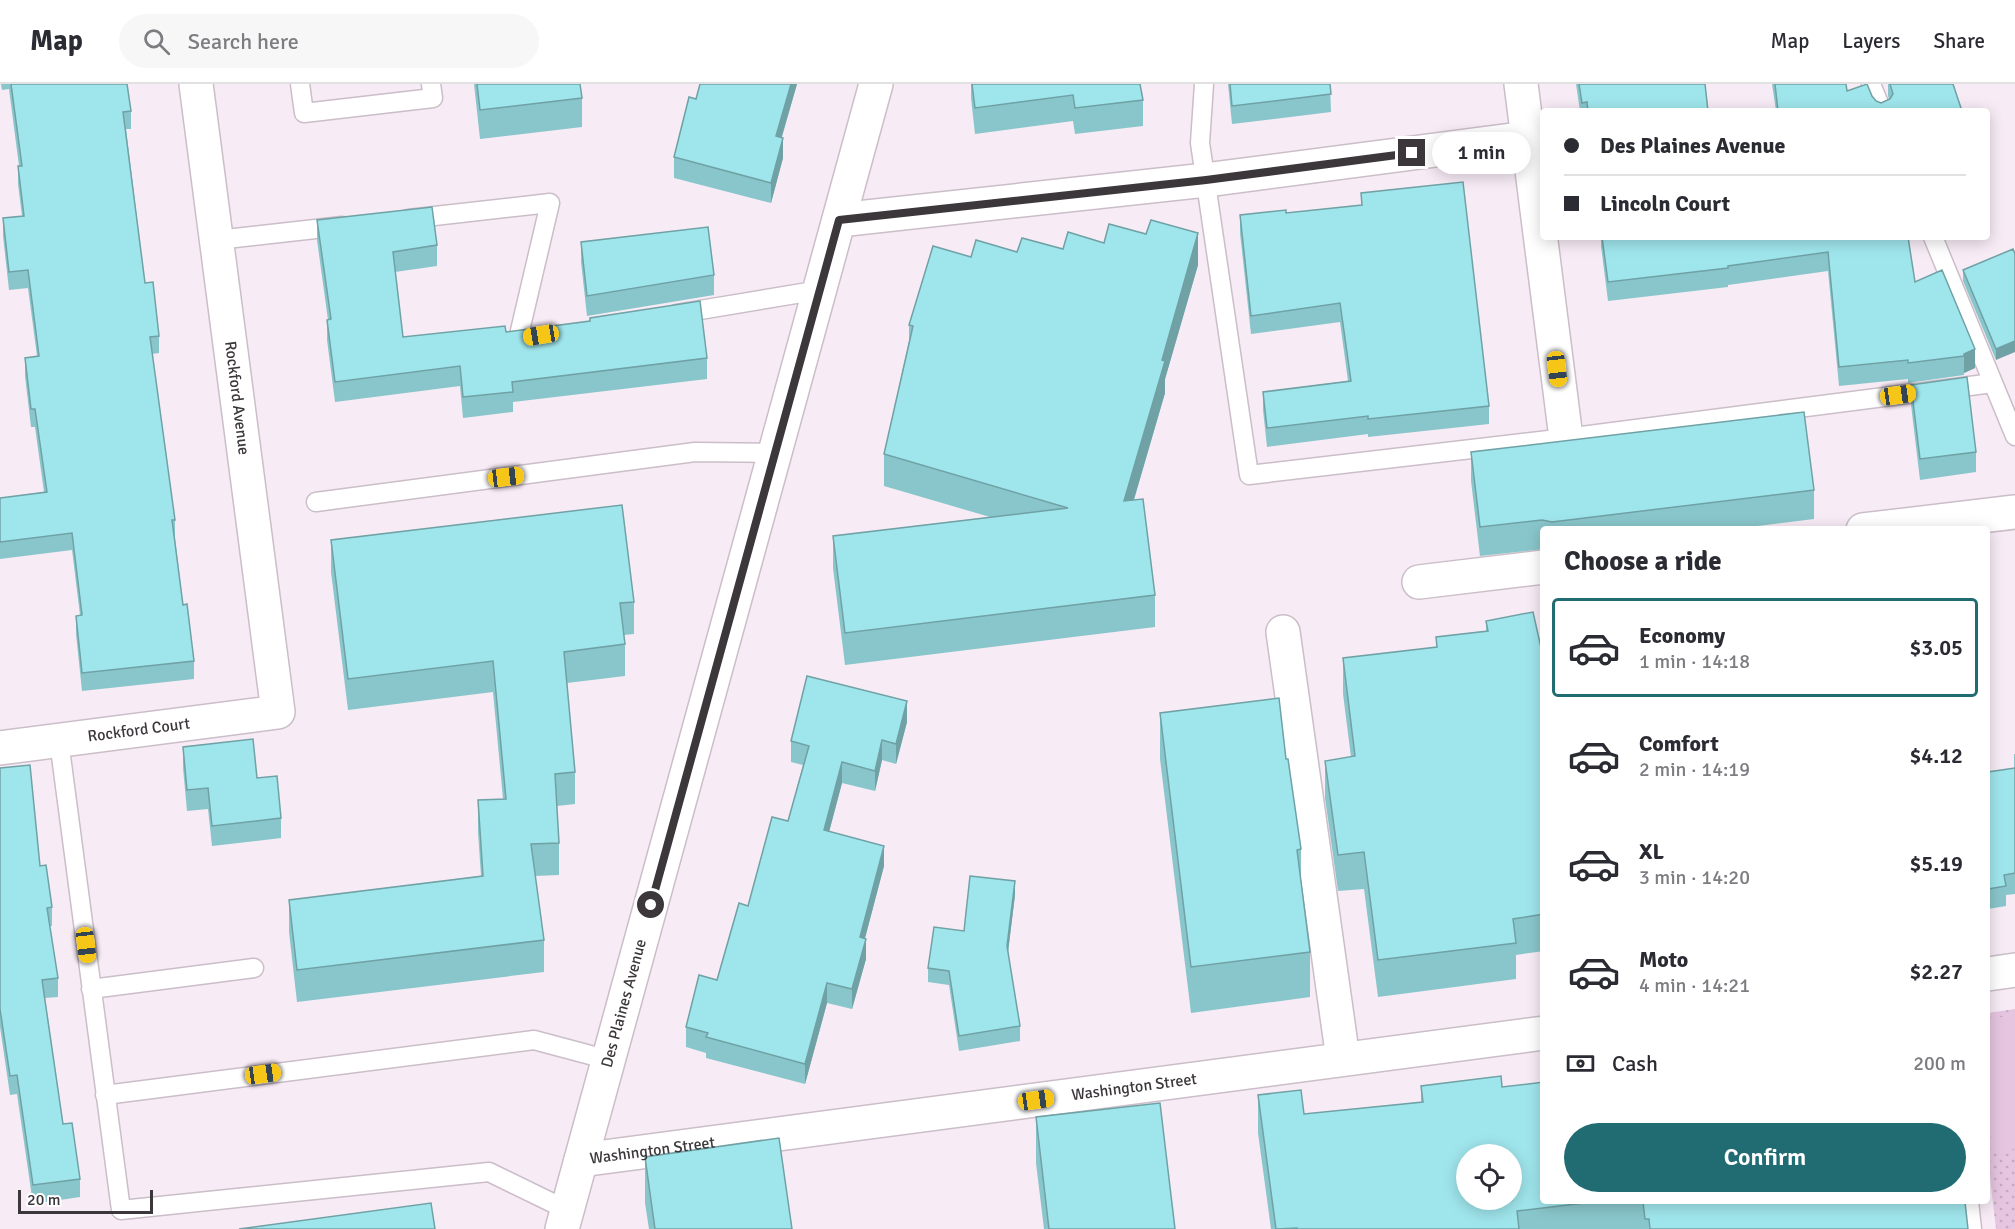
<!DOCTYPE html>
<html lang="en">
<head>
<meta charset="utf-8">
<style>
	:root { --surface:#fff; --page:#f7f7f7; --text:#2b2b33; --muted:#7c7c81; --line:#e1e1e2; --accent:#216c72 }
	body { margin:0; font-family:Signika,sans-serif; background:var(--page); color:var(--text); height:100vh; display:flex; flex-direction:column; font-size:22px; white-space:nowrap }
	* { box-sizing:border-box; margin:0 }
	p { font-size:20px; color:var(--muted) }
	.icon { flex:none; width:33px; height:33px; fill:none; stroke:currentColor; stroke-width:2; stroke-linecap:round; stroke-linejoin:round }
	.map { position:relative; flex:1; overflow:hidden }
	.drawer { position:absolute; left:1540px; top:442px; width:450px; height:678px; display:flex; flex-direction:column; background:var(--surface); border-radius:6px; box-shadow:0 3px 15px #0003 }
	.drawer>* { flex:none }
	.banner { position:absolute; left:1540px; top:24px; width:450px; height:132px; border-radius:6px; box-shadow:0 3px 15px #0003; display:grid; align-content:center; height:132px; padding:0 24px; background:var(--surface) }
	.fabs { position:absolute; left:1456px; top:1060px; display:grid; gap:12px }
	.fabs a { display:grid; place-items:center; width:66px; height:66px; border-radius:50%; background:var(--surface); box-shadow:0 3px 15px #0003; font-size:30px }
	.scale { position:absolute; left:18px; bottom:15px; width:135px; box-sizing:border-box; padding-left:6px; border:3px solid #3c373b; border-top:0; font-size:16px; line-height:21px; white-space:nowrap; color:#3c373b; -webkit-text-stroke:4px #fff; paint-order:stroke }
	.end { position:absolute; width:27px; height:27px; margin:-14px; border:8px solid #3c373b; background:#fff; box-shadow:0 0 0 3px #fff }
	.from { border-radius:50% }
	.bubble { position:absolute; height:42px; border-radius:21px; background:var(--surface); box-shadow:0 3px 15px #0003; font-size:20px; font-weight:600; line-height:42px; text-align:center }
	.car { position:absolute; width:18px; height:36px; margin:-18px -9px; border-radius:8px; box-shadow:0 0 4px 2px #0007; background:linear-gradient(#f5c518 24%,#345 0 40%,#f5c518 0 76%,#345 0 86%,#f5c518 0) }
	.banner b { display:flex; align-items:center; gap:21px; height:57px; font-size:22px }
	.banner b+b { border-top:2px solid var(--line) }
	.banner i { width:15px; height:15px; background:var(--text) }
	ul { padding:0; list-style:none }
	li { display:flex; align-items:center; gap:18px; height:99px; margin:0 12px 9px; padding:0 12px; border:3px solid transparent; border-radius:6px }
	li div { flex:1 }
	li b { display:block; font-size:22px }
	li em { font-style:normal; font-weight:600 }
	li.on { border-color:var(--accent) }
	li>.icon { width:54px; height:54px; stroke-width:1.5 }
	h2 { padding:0 24px; font-size:27px; line-height:72px }
	.pay { display:flex; align-items:center; gap:15px; height:66px; padding:0 24px; font-size:22px }
	.pay p { margin-inline-start:auto }
	.action { display:flex; gap:12px; margin-top:auto; padding:12px 24px }
	.action a { flex:1; height:69px; border-radius:36px; background:var(--accent); color:#fff; font-size:24px; font-weight:600; line-height:69px; text-align:center }
	header { display:flex; align-items:center; gap:36px; box-sizing:border-box; height:84px; padding:0 30px; background:var(--surface); border-bottom:2px solid var(--line) }
	header strong { font-size:28px }
	nav { display:flex; gap:33px; margin-inline-start:auto; font-size:21px }
	.search { width:420px; height:54px; background:var(--page); display:flex; align-items:center; gap:15px; box-sizing:border-box; padding:0 21px; border-radius:33px; color:var(--muted); font-size:22px }
	.map>svg:first-child { display:block }
	.grass { fill:url(#grass-dots) }
	.green { fill:#e6c5e0 }
	.lines { fill:none; stroke-linecap:round; stroke-linejoin:round }
	.lane-casing { stroke:#cbbec8; stroke-width:21 }
	.street-casing { stroke:#cbbec8; stroke-width:36 }
	.secondary-casing { stroke:#cbbec8; stroke-width:36 }
	.lane { stroke:#fff; stroke-width:18 }
	.street { stroke:#fff; stroke-width:33 }
	.secondary { stroke:#fff; stroke-width:33 }
	.wall { fill:#89c6cb }
	.shaded-wall { fill:#6fa1a5 }
	.building { fill:#9fe6ec; stroke:#6fa1a5; stroke-width:1.5; fill-rule:evenodd }
	.route { stroke:#3c373b; stroke-width:8 }
	.labels { text-anchor:middle; dominant-baseline:central; stroke-width:5; stroke-linejoin:round; paint-order:stroke }
	.street-label { font-size:16px; fill:#3c373b; stroke:#fff }
</style>
</head>
<body>
<header>
<strong>Map</strong>
<div class="search"><svg class="icon" aria-label="search" viewBox="0 0 24 24"><circle cx="10" cy="10" r="6"/><path d="M15 15l6 6"/></svg>Search here</div>
<nav><a>Map</a><a>Layers</a><a>Share</a></nav>
</header>
<div class="map">
<svg width="2015" height="1145" viewBox="0 0 2015 1145">
	<defs>
		<pattern id="grass-dots" width="8" height="8" patternUnits="userSpaceOnUse" patternTransform="scale(1.5)"><rect width="8" height="8" fill="#e6c5e0"/><path d="M2 2h.1M6 6h.1" fill="none" stroke="#c6aac1" stroke-width="1.8" stroke-linecap="round"/></pattern>
	</defs>
	<rect width="100%" height="100%" fill="#f7ebf5"/>
	<path class="grass" d="M 2015,925 L 2015,1145 L 1996,1145 L 1988,1076 L 1988,929 Z"/>
	<path class="green" d="M 2015,931 L 2015,1065 L 1993,1068 L 1988,1024 L 1988,935 Z"/>
	<g class="lines">
		<g class="lane-casing">
			<path id="lane" d="M 300,0 L 304,29 L 433,14 L 431,0
				M 1204,0 L 1200,59 L 1249,391 L 1566,354 L 1993,299
				M 1871,0 L 1882,27
				M 408,135 L 550,119 L 518,255 L 531,253
				M 1933,153 L 2015,352
				M 217,156 L 342,142
				M 676,230 L 820,206
				M 316,418 L 695,368 L 775,369
				M 59,657 L 121,1126 L 489,1088 L 567,1126
				M 91,905 L 254,884
				M 105,1011 L 534,956 L 609,976
				M 1969,1118 L 1972,1145"/>
		</g>
		<g class="street-casing">
			<g id="street">
				<path d="M 1521,0 L 1566,354"/>
				<path d="M 839,136 L 1206,96 L 1527,54"/>
				<path d="M 1863,446 L 2015,428"/>
				<path d="M 1419,498 L 1544,483"/>
				<path d="M 1283,548 L 1343,975"/>
				<path id="s1" d="M 0,664 L 278,628 L 196,0"/>
				<path d="M 1988,890 L 2015,886"/>
				<path id="s2" d="M 581,1076 L 1544,949"/>
			</g>
		</g>
		<g class="secondary-casing">
			<g id="secondary">
				<path id="s3" d="M 562,1145 L 876,0"/>
			</g>
		</g>
		<use href="#lane" class="lane"/>
		<use href="#street" class="street"/>
		<use href="#secondary" class="secondary"/>
	</g>
	<path class="wall" d="M 1,0 L 127,0 L 131,27 L 131,45 L 126,45 L 145,199 L 159,252 L 159,269 L 152,270 L 175,436 L 175,454 L 183,521 L 194,577 L 194,595 L 82,607 L 76,550 L 76,532 L 80,531 L 72,466 L 0,475 L 0,414 L 44,408 L 35,343 L 31,343 L 25,292 L 25,274 L 37,272 L 28,204 L 9,206 L 3,152 L 3,134 L 22,132 L 18,100 L 18,82 L 19,82 L 9,5 L 2,6 Z
		M 474,0 L 580,0 L 582,14 L 582,43 L 480,55 Z
		M 700,0 L 797,0 L 782,53 L 783,74 L 771,119 L 674,94 L 674,73 L 696,15 Z
		M 971,0 L 1140,0 L 1143,16 L 1143,42 L 1075,50 L 1073,37 L 975,50 L 971,14 Z
		M 1228,0 L 1330,0 L 1331,28 L 1232,40 Z
		M 1576,0 L 1705,0 L 1708,27 L 1580,27 Z
		M 1772,0 L 1846,0 L 1847,7 L 1872,12 L 1876,17 L 1881,19 L 1889,15 L 1888,12 L 1888,0 L 1953,0 L 1962,27 L 1776,27 Z
		M 1361,109 L 1489,322 L 1489,340 L 1368,353 L 1368,350 L 1267,363 L 1263,326 L 1263,308 L 1348,297 L 1340,238 L 1251,250 L 1240,149 L 1240,131 L 1286,129 L 1361,121 Z
		M 317,136 L 437,161 L 437,182 L 395,188 L 403,253 L 506,248 L 707,274 L 707,295 L 513,318 L 513,328 L 463,334 L 460,302 L 335,318 L 327,256 L 327,236 L 328,236 L 317,156 Z
		M 1601,153 L 1908,153 L 1915,198 L 1975,284 L 1964,289 L 1964,291 L 1908,299 L 1908,295 L 1839,302 L 1828,187 L 1728,201 L 1728,203 L 1608,217 L 1601,162 Z
		M 581,158 L 714,191 L 714,211 L 587,232 L 581,178 Z
		M 1104,159 L 1198,181 L 1165,295 L 1165,309 L 1134,416 L 1155,511 L 1155,543 L 845,581 L 833,484 L 833,452 L 990,433 L 884,402 L 884,370 L 909,257 L 909,241 L 971,173 L 1017,168 L 1063,165 Z
		M 2015,170 L 1996,276 L 1963,197 L 1963,186 Z
		M 1911,301 L 1976,368 L 1976,388 L 1920,396 L 1911,321 Z
		M 1471,368 L 1814,406 L 1814,435 L 1725,446 L 1544,446 L 1544,465 L 1480,472 L 1471,397 Z
		M 331,456 L 634,518 L 634,550 L 624,551 L 625,560 L 625,592 L 567,599 L 575,688 L 575,720 L 557,722 L 559,759 L 559,791 L 535,792 L 544,856 L 544,888 L 297,918 L 289,848 L 289,816 L 481,792 L 478,748 L 478,716 L 503,715 L 493,608 L 348,626 L 331,488 Z
		M 1486,537 L 1544,577 L 1544,867 L 1516,871 L 1516,895 L 1378,913 L 1364,805 L 1338,807 L 1325,714 L 1325,677 L 1351,673 L 1343,610 L 1343,574 L 1436,563 L 1436,553 L 1486,547 Z
		M 1160,629 L 1286,675 L 1301,765 L 1301,795 L 1310,868 L 1310,913 L 1191,929 L 1160,675 Z
		M 907,638 L 896,680 L 882,676 L 875,707 L 842,699 L 829,748 L 884,782 L 865,854 L 866,875 L 852,925 L 827,919 L 805,1000 L 706,974 L 706,969 L 686,963 L 686,943 L 717,896 L 748,822 L 788,737 L 803,681 L 791,678 L 791,657 Z
		M 183,663 L 257,694 L 281,734 L 281,754 L 212,762 L 208,725 L 187,727 L 183,684 Z
		M 2014,670 L 2015,670 L 2015,810 L 2006,811 L 2006,822 L 1988,825 L 1988,688 L 2014,684 Z
		M 0,684 L 40,782 L 52,823 L 52,842 L 50,842 L 58,894 L 58,913 L 45,914 L 63,1040 L 80,1095 L 80,1113 L 33,1120 L 17,1010 L 10,1011 L 0,943 Z
		M 1015,811 L 1008,868 L 1020,942 L 1020,957 L 959,967 L 949,901 L 928,898 L 928,884 L 964,847 Z
		M 1421,1002 L 1502,1003 L 1544,1118 L 1801,1118 L 1968,1145 L 1271,1145 L 1258,1049 L 1258,1011 L 1304,1030 L 1421,1018 Z
		M 1036,1033 L 1175,1145 L 1044,1145 L 1036,1079 Z
		M 645,1073 L 792,1145 L 649,1145 L 645,1119 Z"/>
	<path class="shaded-wall" d="M 791,0 L 797,0 L 776,72 L 776,52 Z
		M 783,54 L 783,74 L 771,119 L 771,99 Z
		M 1198,149 L 1198,181 L 1165,295 L 1165,309 L 1124,449 L 1124,417 L 1162,276 Z
		M 2015,257 L 2015,268 L 1996,276 L 1996,265 Z
		M 1975,265 L 1975,284 L 1964,289 L 1964,270 Z
		M 907,617 L 907,638 L 896,680 L 896,660 Z
		M 882,656 L 882,676 L 875,707 L 875,687 Z
		M 842,678 L 842,699 L 824,767 L 824,746 Z
		M 884,762 L 884,782 L 860,873 L 860,853 Z
		M 1015,797 L 1015,811 L 1007,876 L 1007,862 Z
		M 866,855 L 866,875 L 852,925 L 852,905 Z
		M 827,899 L 827,919 L 805,1000 L 805,980 Z"/>
	<path class="building" d="M 11,0 L 127,0 L 131,27 L 123,28 L 145,199 L 153,198 L 159,252 L 150,253 L 175,436 L 172,436 L 183,521 L 187,520 L 194,577 L 82,589 L 76,532 L 82,531 L 72,449 L 0,458 L 0,414 L 47,408 L 35,325 L 31,325 L 25,274 L 39,272 L 28,186 L 9,188 L 3,134 L 24,132 L 18,82 L 22,82 Z
		M 477,0 L 580,0 L 582,14 L 480,26 Z
		M 700,0 L 791,0 L 776,52 L 783,54 L 771,99 L 674,73 L 689,13 L 696,15 Z
		M 972,0 L 1140,0 L 1143,16 L 1075,24 L 1073,11 L 975,24 Z
		M 1230,0 L 1330,0 L 1331,10 L 1232,22 Z
		M 1579,0 L 1705,0 L 1708,27 L 1588,27 L 1587,18 L 1582,19 Z
		M 1775,0 L 1846,0 L 1847,7 L 1867,0 L 1872,12 L 1876,17 L 1881,19 L 1890,15 L 1893,10 L 1890,0 L 1953,0 L 1962,27 L 1778,27 Z
		M 1463,98 L 1489,322 L 1368,335 L 1368,332 L 1267,344 L 1263,308 L 1351,297 L 1340,219 L 1251,232 L 1240,131 L 1286,126 L 1286,129 L 1362,121 L 1361,109 Z
		M 432,123 L 437,161 L 393,168 L 403,253 L 505,242 L 506,248 L 590,237 L 590,234 L 700,217 L 707,274 L 512,298 L 513,308 L 463,313 L 460,282 L 335,298 L 327,236 L 331,235 L 317,136 Z
		M 1151,136 L 1198,149 L 1162,276 L 1165,277 L 1124,417 L 1143,415 L 1155,511 L 845,549 L 833,452 L 1068,424 L 884,370 L 913,242 L 909,241 L 933,162 L 971,173 L 976,156 L 1017,168 L 1022,154 L 1063,165 L 1068,148 L 1104,159 L 1109,140 L 1146,150 Z
		M 708,143 L 714,191 L 587,212 L 581,158 Z
		M 1602,153 L 1908,153 L 1915,198 L 1942,186 L 1975,265 L 1964,270 L 1964,272 L 1908,279 L 1908,276 L 1839,283 L 1828,168 L 1728,182 L 1728,184 L 1608,198 Z
		M 2013,165 L 2015,170 L 2015,257 L 1996,265 L 1963,186 Z
		M 1967,293 L 1976,368 L 1920,375 L 1911,301 Z
		M 1804,328 L 1814,406 L 1552,438 L 1542,436 L 1480,443 L 1471,368 Z
		M 622,421 L 634,518 L 620,519 L 625,560 L 564,568 L 575,688 L 555,690 L 559,759 L 531,760 L 544,856 L 297,886 L 289,816 L 483,792 L 478,716 L 506,715 L 493,577 L 348,595 L 331,456 Z
		M 1533,528 L 1544,577 L 1544,830 L 1513,835 L 1516,859 L 1378,876 L 1364,768 L 1338,771 L 1325,677 L 1355,672 L 1343,574 L 1437,563 L 1436,553 L 1488,547 L 1486,537 Z
		M 807,592 L 907,617 L 896,660 L 882,656 L 875,687 L 842,678 L 824,746 L 884,762 L 860,853 L 866,855 L 852,905 L 827,899 L 805,980 L 706,953 L 708,949 L 686,943 L 699,891 L 717,896 L 739,819 L 748,822 L 772,733 L 788,737 L 809,662 L 791,657 Z
		M 1279,614 L 1286,675 L 1288,675 L 1301,765 L 1297,766 L 1310,868 L 1191,883 L 1160,629 Z
		M 253,655 L 257,694 L 277,692 L 281,734 L 212,742 L 208,704 L 187,706 L 183,663 Z
		M 30,681 L 40,782 L 46,781 L 52,823 L 47,824 L 58,894 L 42,896 L 63,1040 L 72,1039 L 80,1095 L 33,1101 L 17,991 L 10,992 L 0,925 L 0,684 Z
		M 2015,684 L 2015,789 L 2004,791 L 2006,802 L 1988,805 L 1988,688 Z
		M 970,792 L 1015,797 L 1007,862 L 1020,942 L 959,952 L 949,887 L 928,884 L 934,843 L 964,847 Z
		M 1501,992 L 1502,1003 L 1544,998 L 1544,1118 L 1593,1118 L 1517,1127 L 1519,1145 L 1297,1145 L 1297,1144 L 1276,1145 L 1258,1011 L 1301,1006 L 1304,1030 L 1423,1018 L 1421,1002 ZM 1467,1071 L 1512,1071 L 1512,1116 L 1467,1116 Z
		M 1160,1019 L 1175,1145 L 1049,1145 L 1036,1033 Z
		M 779,1054 L 792,1145 L 655,1145 L 645,1073 Z
		M 1643,1118 L 1965,1118 L 1968,1145 L 1650,1145 L 1649,1135 L 1645,1135 Z
		M 431,1119 L 435,1145 L 239,1145 Z"/>
	<g class="lines">
		<path class="route" d="M 651,821 L 839,136 L 1206,96 L 1412,69"/>
	</g>
	<g class="labels">
		<g class="street-label">
			<text transform="translate(237 314) rotate(83)">Rockford Avenue</text>
			<text stroke="none"><textPath href="#s1" startOffset="140">Rockford Court</textPath></text>
			<text stroke="none"><textPath href="#s3" startOffset="234">Des Plaines Avenue</textPath></text>
			<text stroke="none"><textPath href="#s2" startOffset="558">Washington Street</textPath></text>
			<text stroke="none"><textPath href="#s2" startOffset="72">Washington Street</textPath></text>
		</g>
	</g>
</svg>
<div class="fabs">
<a><svg class="icon" aria-label="locate" viewBox="0 0 24 24"><circle cx="12" cy="12" r="6"/><path d="M12 2v4M12 18v4M2 12h4M18 12h4"/></svg></a>
</div>
<div class="scale">20 m</div>
<i class="end from" style="left:651px;top:821px"></i>
<i class="end" style="left:1412px;top:69px"></i>
<div class="bubble" style="left:1432px;top:48px;width:99px">1 min</div>
<i class="car" style="left:541px;top:251px;rotate:261deg"></i>
<i class="car" style="left:1557px;top:285px;rotate:173deg"></i>
<i class="car" style="left:1898px;top:311px;rotate:82deg"></i>
<i class="car" style="left:506px;top:393px;rotate:83deg"></i>
<i class="car" style="left:86px;top:861px;rotate:173deg"></i>
<i class="car" style="left:263px;top:990px;rotate:82deg"></i>
<i class="car" style="left:1036px;top:1016px;rotate:82deg"></i>
<div class="banner">
<b><i class="from"></i>Des Plaines Avenue</b>
<b><i></i>Lincoln Court</b>
</div>
<section class="drawer">
<h2>Choose a ride</h2>
<ul>
<li class="on"><svg class="icon" aria-label="car" viewBox="0 0 24 24"><path d="M5 17H2v-5l4-1 3-4h7l3 4 3 1v5h-3M9 17h6M6 11h13"/><circle cx="7" cy="17" r="2"/><circle cx="17" cy="17" r="2"/></svg><div><b>Economy</b><p>1 min · 14:18</p></div><em>$3.05</em></li>
<li><svg class="icon" aria-label="car" viewBox="0 0 24 24"><path d="M5 17H2v-5l4-1 3-4h7l3 4 3 1v5h-3M9 17h6M6 11h13"/><circle cx="7" cy="17" r="2"/><circle cx="17" cy="17" r="2"/></svg><div><b>Comfort</b><p>2 min · 14:19</p></div><em>$4.12</em></li>
<li><svg class="icon" aria-label="car" viewBox="0 0 24 24"><path d="M5 17H2v-5l4-1 3-4h7l3 4 3 1v5h-3M9 17h6M6 11h13"/><circle cx="7" cy="17" r="2"/><circle cx="17" cy="17" r="2"/></svg><div><b>XL</b><p>3 min · 14:20</p></div><em>$5.19</em></li>
<li><svg class="icon" aria-label="car" viewBox="0 0 24 24"><path d="M5 17H2v-5l4-1 3-4h7l3 4 3 1v5h-3M9 17h6M6 11h13"/><circle cx="7" cy="17" r="2"/><circle cx="17" cy="17" r="2"/></svg><div><b>Moto</b><p>4 min · 14:21</p></div><em>$2.27</em></li>
</ul>
<div class="pay"><svg class="icon" aria-label="cash" viewBox="0 0 24 24"><path d="M3 7h18v10H3z"/><circle cx="12" cy="12" r="2"/></svg>Cash<p>200 m</p></div>
<div class="action"><a>Confirm</a></div>
</section>
</div>
</body>
</html>
